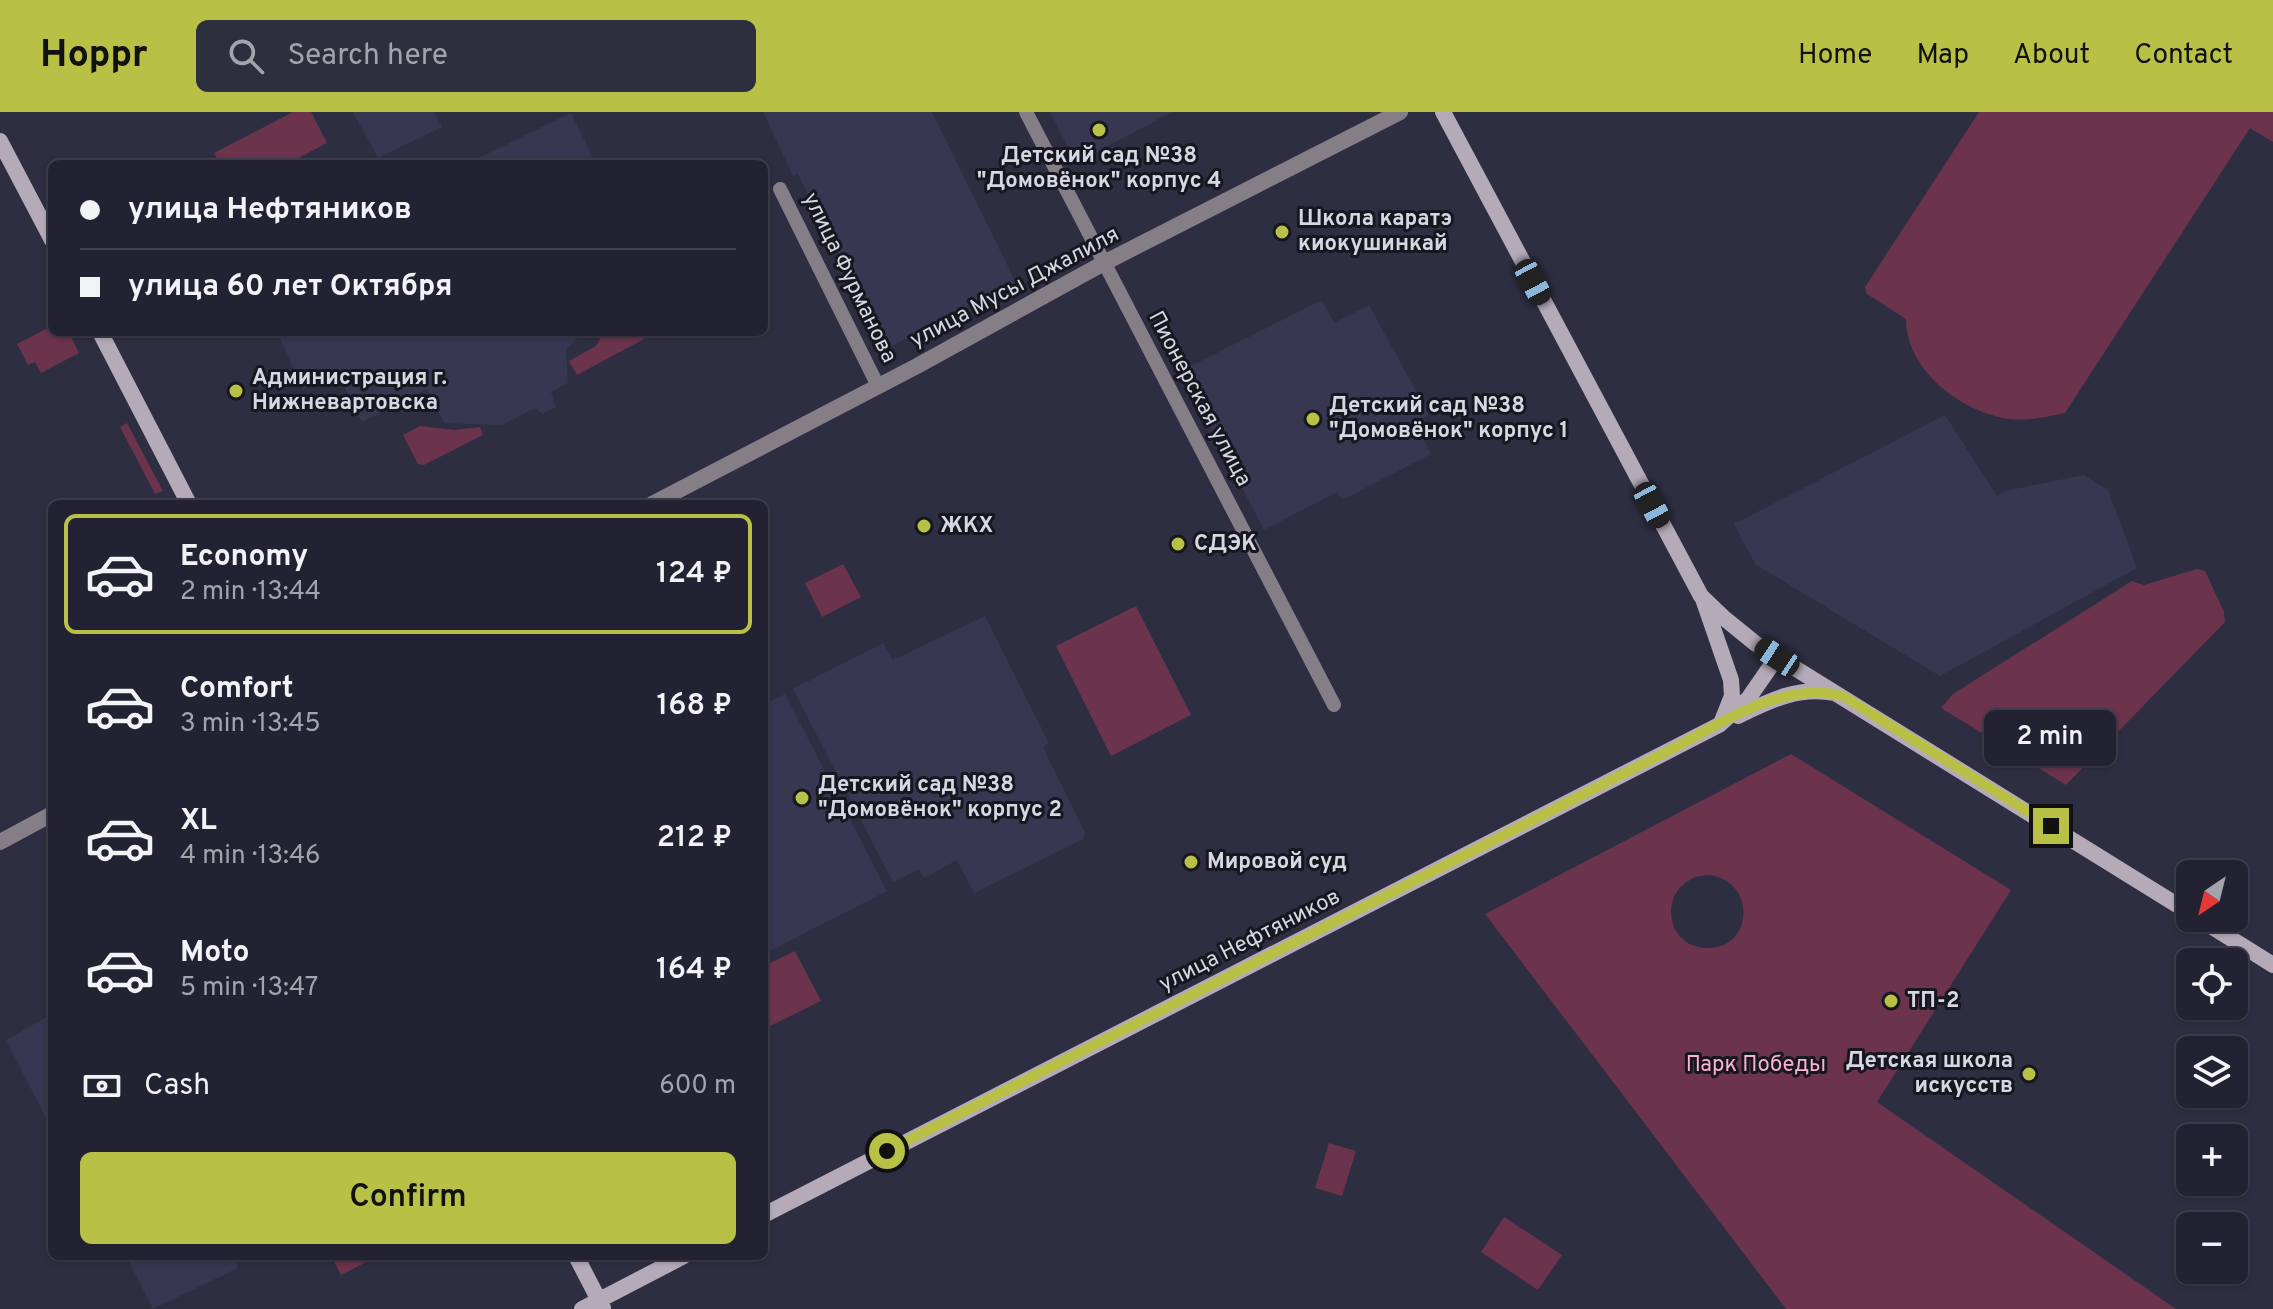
<!DOCTYPE html>
<html lang="en">
<head>
<meta charset="utf-8">
<style>
	:root { --surface:#222232; --page:#2e2f3e; --text:#f1f3f6; --muted:#a2a4ac; --line:#3f3f4d; --accent:#b8c146 }
	body { margin:0; font-family:Overpass,sans-serif; background:var(--page); color:var(--text); height:100vh; display:flex; flex-direction:column; font-size:30px; white-space:nowrap }
	* { box-sizing:border-box; margin:0 }
	p { font-size:26px; color:var(--muted) }
	.icon { flex:none; width:44px; height:44px; fill:none; stroke:currentColor; stroke-width:2; stroke-linecap:round; stroke-linejoin:round }
	.map { position:relative; flex:1; overflow:hidden }
	.sheet { position:absolute; left:48px; top:388px; width:720px; height:760px; display:flex; flex-direction:column; background:var(--surface); border-radius:12px; box-shadow:0 2px 6px #0004,0 0 0 2px var(--line) }
	.sheet>* { flex:none }
	.guide { position:absolute; left:48px; top:48px; width:720px; height:176px; border-radius:12px; box-shadow:0 2px 6px #0004,0 0 0 2px var(--line); display:grid; align-content:center; height:176px; padding:0 32px; background:var(--surface) }
	.needle { width:52px; rotate:215deg }
	.controls { position:absolute; left:2176px; top:748px; display:grid; gap:16px }
	.controls a { display:grid; place-items:center; width:72px; height:72px; border-radius:12px; background:var(--surface); box-shadow:0 2px 6px #0004,0 0 0 2px var(--line); font-size:40px }
	.end { position:absolute; width:36px; height:36px; margin:-18px; border:10px solid #b8c146; background:#111; box-shadow:0 0 0 4px #111 }
	.from { border-radius:50% }
	.bubble { position:absolute; height:56px; border-radius:12px; background:var(--surface); box-shadow:0 2px 6px #0004,0 0 0 2px var(--line); font-size:26px; font-weight:600; line-height:56px; text-align:center }
	.car { position:absolute; width:24px; height:48px; margin:-24px -12px; border-radius:10px; box-shadow:0 0 6px 2px #0007; background:linear-gradient(#222 24%,#8ab4d8 0 40%,#222 0 76%,#8ab4d8 0 86%,#222 0) }
	.guide b { display:flex; align-items:center; gap:28px; height:76px; font-size:30px }
	.guide b+b { border-top:2px solid var(--line) }
	.guide i { width:20px; height:20px; background:var(--text) }
	ul { padding:14px 0 0; list-style:none }
	li { display:flex; align-items:center; gap:24px; height:120px; margin:0 16px 12px; padding:0 16px; border:4px solid transparent; border-radius:12px }
	li div { flex:1 }
	li b { display:block; font-size:30px }
	li em { font-style:normal; font-weight:600 }
	li.current { border-color:var(--accent) }
	li>.icon { width:72px; height:72px; stroke-width:1.5 }
	.pay { display:flex; align-items:center; gap:20px; height:88px; padding:0 32px; font-size:30px }
	.pay p { margin-inline-start:auto }
	.primary-button { display:flex; gap:16px; margin-top:auto; padding:16px 32px }
	.primary-button a { flex:1; height:92px; border-radius:12px; background:var(--accent); color:#111; font-size:32px; font-weight:600; line-height:92px; text-align:center }
	header { display:flex; align-items:center; gap:48px; box-sizing:border-box; height:112px; padding:0 40px; background:var(--accent); color:#111 }
	header strong { font-size:38px }
	nav { display:flex; gap:44px; margin-inline-start:auto; font-size:28px }
	.search { width:560px; height:72px; background:var(--page); display:flex; align-items:center; gap:20px; box-sizing:border-box; padding:0 28px; border-radius:12px; color:var(--muted); font-size:30px }
	.map>svg:first-child { display:block }
	.built { fill:#373751 }
	.green { fill:#6b334c; fill-rule:evenodd }
	.lines { fill:none; stroke-linecap:round; stroke-linejoin:round }
	.minor { stroke:#857e87; stroke-width:14 }
	.tertiary { stroke:#857e87; stroke-width:16 }
	.secondary { stroke:#b5aab8; stroke-width:16 }
	.route { stroke:#b8c146; stroke-width:10 }
	.poi-dot { fill:#b8c146; stroke:#171720; stroke-width:3 }
	.labels { text-anchor:middle; dominant-baseline:central; stroke-width:6; stroke-linejoin:round; paint-order:stroke }
	.poi-label { font-size:22px; font-weight:bold; fill:#d7d7e4; stroke:#171720; text-anchor:start }
	.street-label { font-size:22px; fill:#d7d7e4; stroke:#171720 }
	.park-label { font-size:22px; fill:#fbb1cf; stroke:#171720 }
</style>
</head>
<body>
<header>
<strong>Hoppr</strong>
<div class="search"><svg class="icon" aria-label="search" viewBox="0 0 24 24"><circle cx="10" cy="10" r="6"/><path d="M15 15l6 6"/></svg>Search here</div>
<nav><a>Home</a><a>Map</a><a>About</a><a>Contact</a></nav>
</header>
<div class="map">
<svg width="2273" height="1197" viewBox="0 0 2273 1197">
	<rect width="100%" height="100%" fill="#2e2e42"/>
	<path class="built" d="M 353,0 L 434,0 L 442,15 L 378,46 Z
		M 763,0 L 932,0 L 1016,171 L 888,236 L 885,241 L 874,229 L 878,222 L 798,62 L 793,64 Z
		M 1050,0 L 1172,0 L 1076,51 Z
		M 571,1 L 596,52 L 466,52 Z
		M 1322,188 L 1334,211 L 1369,193 L 1429,303 L 1414,311 L 1431,342 L 1342,388 L 1337,380 L 1264,418 L 1181,259 Z
		M 277,220 L 583,220 L 566,238 L 568,271 L 551,280 L 556,295 L 543,302 L 535,296 L 502,313 L 444,311 L 427,277 L 362,310 L 337,260 L 303,277 Z
		M 1945,303 L 1997,384 L 2005,379 L 2084,363 L 2108,378 L 2137,456 L 1940,564 L 1755,452 L 1734,412 Z
		M 985,504 L 1049,631 L 1043,635 L 1085,721 L 1083,727 L 974,781 L 957,748 L 924,766 L 919,757 L 893,770 L 793,577 L 883,531 L 893,548 Z
		M 785,582 L 887,779 L 764,842 L 764,593 Z
		M 52,902 L 52,1018 L 6,928 Z
		M 126,1144 L 233,1144 L 238,1156 L 153,1197 Z"/>
	<path class="green" d="M 293,0 L 311,0 L 327,31 L 287,52 L 220,52 L 214,41 Z
		M 1979,0 L 2273,0 L 2273,30 L 2250,16 L 2065,301 C 2046,305 2028,309 2009,307 C 1962,300 1906,259 1906,207 L 1867,182 L 1865,175 Z
		M 52,214 L 52,220 L 69,220 L 79,241 L 41,261 L 35,250 L 28,253 L 17,232 Z
		M 604,220 L 643,220 L 646,226 L 577,263 L 569,249 L 596,234 Z
		M 127,311 L 163,379 L 155,382 L 120,315 Z
		M 420,314 L 454,318 L 480,315 L 483,323 L 424,353 L 418,352 L 403,323 Z
		M 843,452 L 861,485 L 822,505 L 805,471 Z
		M 2197,457 L 2205,459 L 2224,500 L 2225,510 L 2066,673 L 1941,596 L 1953,582 L 2132,469 L 2144,473 Z
		M 1136,494 L 1191,603 L 1111,644 L 1056,534 Z
		M 1791,642 L 2011,778 L 1877,990 L 2176,1197 L 1786,1197 L 1485,802 ZM 1710,763 C 1757,770 1753,836 1708,836 C 1659,836 1658,764 1710,763 Z
		M 795,839 L 821,889 L 764,917 L 764,854 Z
		M 1329,1031 L 1356,1039 L 1342,1084 L 1315,1076 Z
		M 1504,1105 L 1562,1143 L 1538,1178 L 1481,1140 Z
		M 331,1144 L 378,1144 L 341,1163 Z"/>
	<g class="lines">
		<path class="minor" d="M 1026,0 L 1334,593
			M 780,77 L 878,274"/>
		<path class="tertiary" d="M 652,392 L 917,254 L 1104,151 L 1400,0
			M 0,730 L 52,702"/>
		<path class="secondary" d="M 1443,0 L 1701,484 L 1724,506 L 1756,532 L 2190,801
			M 0,29 L 52,128
			M 100,220 L 189,392
			M 1703,487 L 1731,568 L 1732,584 L 1722,609
			M 1738,604 C 1769,589 1798,574 1834,581
			M 2198,806 L 2273,853
			M 764,1103 L 1719,613 L 1748,587 L 1777,545
			M 576,1144 L 603,1196
			M 582,1197 L 684,1144"/>
	</g>
	<g class="lines">
		<path class="route" d="M 887,1039 L 1666,640 C 1719,613 1781,568 1843,584 L 2051,714"/>
	</g>
	<g class="poi-dot">
		<circle cx="1099" cy="18" r="8"/>
		<circle cx="1282" cy="120" r="8"/>
		<circle cx="236" cy="279" r="8"/>
		<circle cx="1313" cy="307" r="8"/>
		<circle cx="924" cy="414" r="8"/>
		<circle cx="1178" cy="432" r="8"/>
		<circle cx="802" cy="686" r="8"/>
		<circle cx="1191" cy="750" r="8"/>
		<circle cx="1891" cy="889" r="8"/>
		<circle cx="2029" cy="962" r="8"/>
	</g>
	<g class="labels">
		<g class="poi-label">
			<text x="1099" y="44" text-anchor="middle">Детский сад №38<tspan x="1099" dy="25">"Домовёнок" корпус 4</tspan></text>
			<text x="1298" y="107">Школа каратэ<tspan x="1298" dy="25">киокушинкай</tspan></text>
			<text x="252" y="266">Администрация г.<tspan x="252" dy="25">Нижневартовска</tspan></text>
			<text x="1329" y="294">Детский сад №38<tspan x="1329" dy="25">"Домовёнок" корпус 1</tspan></text>
			<text x="940" y="414">ЖКХ</text>
			<text x="1194" y="432">СДЭК</text>
			<text x="818" y="673">Детский сад №38<tspan x="818" dy="25">"Домовёнок" корпус 2</tspan></text>
			<text x="1207" y="750">Мировой суд</text>
			<text x="1907" y="889">ТП-2</text>
			<text x="2013" y="949" text-anchor="end">Детская школа<tspan x="2013" dy="25">искусств</tspan></text>
		</g>
		<g class="street-label">
			<text transform="translate(849 166) rotate(64)">улица Фурманова</text>
			<text transform="translate(1015 176) rotate(-28)">улица Мусы Джалиля</text>
			<text transform="translate(1199 287) rotate(62)">Пионерская улица</text>
			<text transform="translate(1250 829) rotate(-27)">улица Нефтяников</text>
		</g>
		<g class="park-label">
			<text x="1756" y="953">Парк Победы</text>
		</g>
	</g>
</svg>
<div class="controls">
<a><svg class="needle" viewBox="-14 -14 28 28"><path d="M0-13l5 13h-10z" fill="#e53935"/><path d="M0 13l5-13h-10z" fill="#a2a4ac"/></svg></a>
<a><svg class="icon" aria-label="locate" viewBox="0 0 24 24"><circle cx="12" cy="12" r="6"/><path d="M12 2v4M12 18v4M2 12h4M18 12h4"/></svg></a>
<a><svg class="icon" aria-label="layers" viewBox="0 0 24 24"><path d="M12 4l9 5-9 5-9-5zM3 14l9 5 9-5"/></svg></a>
<a>+</a>
<a>−</a>
</div>
<i class="end from" style="left:887px;top:1039px"></i>
<i class="end" style="left:2051px;top:714px"></i>
<div class="bubble" style="left:1984px;top:598px;width:132px">2 min</div>
<i class="car" style="left:1533px;top:170px;rotate:152deg"></i>
<i class="car" style="left:1652px;top:393px;rotate:152deg"></i>
<i class="car" style="left:1777px;top:545px;rotate:303deg"></i>
<div class="guide">
<b><i class="from"></i>улица Нефтяников</b>
<b><i></i>улица 60 лет Октября</b>
</div>
<section class="sheet">
<ul>
<li class="current"><svg class="icon" aria-label="car" viewBox="0 0 24 24"><path d="M5 17H2v-5l4-1 3-4h7l3 4 3 1v5h-3M9 17h6M6 11h13"/><circle cx="7" cy="17" r="2"/><circle cx="17" cy="17" r="2"/></svg><div><b>Economy</b><p>2 min · 13:44</p></div><em>124 ₽</em></li>
<li><svg class="icon" aria-label="car" viewBox="0 0 24 24"><path d="M5 17H2v-5l4-1 3-4h7l3 4 3 1v5h-3M9 17h6M6 11h13"/><circle cx="7" cy="17" r="2"/><circle cx="17" cy="17" r="2"/></svg><div><b>Comfort</b><p>3 min · 13:45</p></div><em>168 ₽</em></li>
<li><svg class="icon" aria-label="car" viewBox="0 0 24 24"><path d="M5 17H2v-5l4-1 3-4h7l3 4 3 1v5h-3M9 17h6M6 11h13"/><circle cx="7" cy="17" r="2"/><circle cx="17" cy="17" r="2"/></svg><div><b>XL</b><p>4 min · 13:46</p></div><em>212 ₽</em></li>
<li><svg class="icon" aria-label="car" viewBox="0 0 24 24"><path d="M5 17H2v-5l4-1 3-4h7l3 4 3 1v5h-3M9 17h6M6 11h13"/><circle cx="7" cy="17" r="2"/><circle cx="17" cy="17" r="2"/></svg><div><b>Moto</b><p>5 min · 13:47</p></div><em>164 ₽</em></li>
</ul>
<div class="pay"><svg class="icon" aria-label="cash" viewBox="0 0 24 24"><path d="M3 7h18v10H3z"/><circle cx="12" cy="12" r="2"/></svg>Cash<p>600 m</p></div>
<div class="primary-button"><a>Confirm</a></div>
</section>
</div>
</body>
</html>
